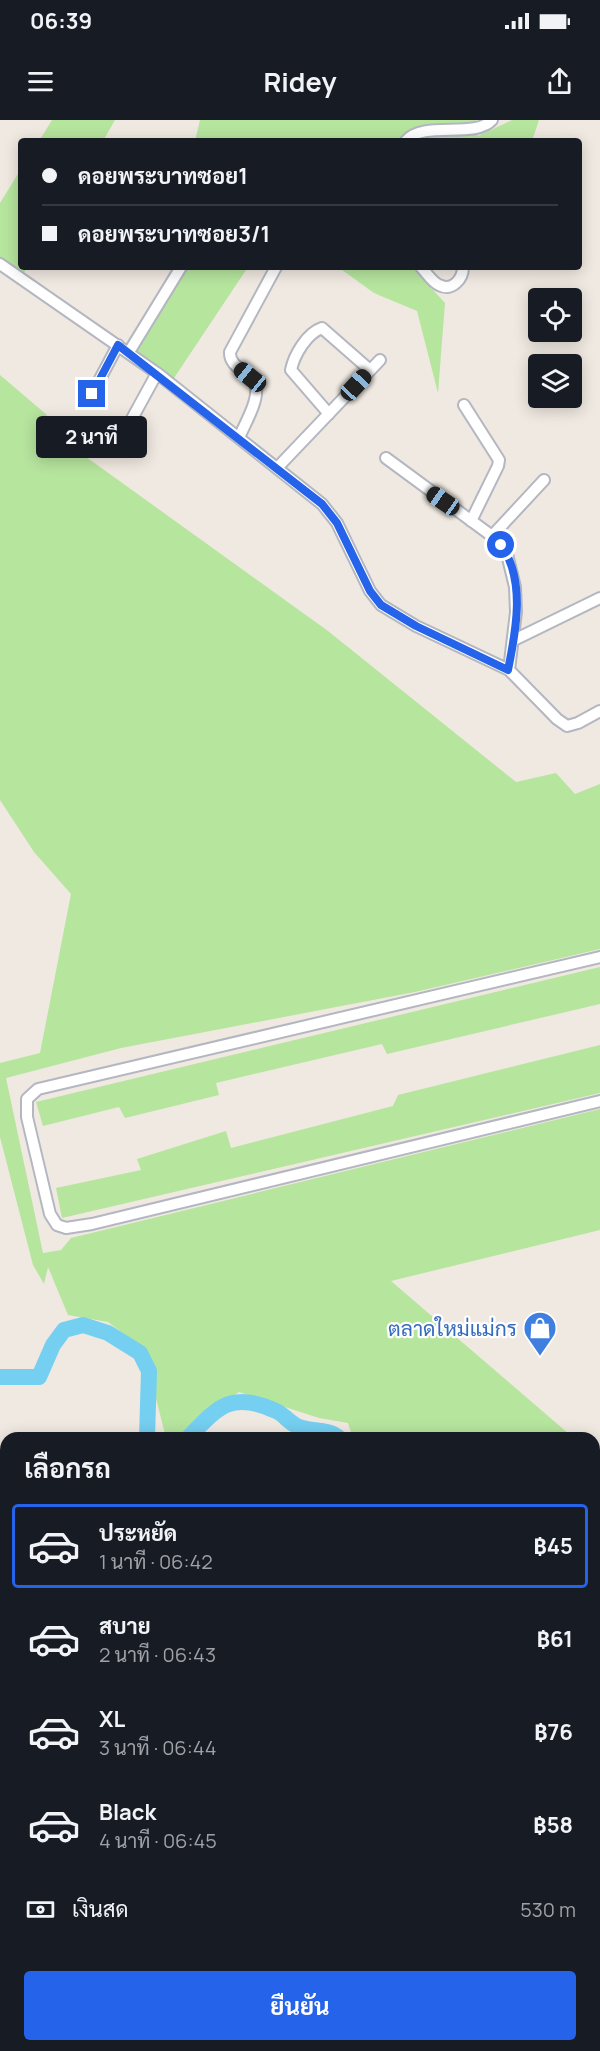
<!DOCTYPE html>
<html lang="th">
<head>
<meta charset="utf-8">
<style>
	:root { --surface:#171b24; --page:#20242c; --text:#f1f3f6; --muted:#9ea1a6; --line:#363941; --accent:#2563eb }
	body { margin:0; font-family:Manrope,Sarabun,sans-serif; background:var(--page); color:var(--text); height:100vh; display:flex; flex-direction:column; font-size:22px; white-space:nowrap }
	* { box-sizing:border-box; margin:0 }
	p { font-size:20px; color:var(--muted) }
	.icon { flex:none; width:33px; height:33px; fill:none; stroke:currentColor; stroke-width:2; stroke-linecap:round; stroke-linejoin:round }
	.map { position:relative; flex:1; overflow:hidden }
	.sheet { position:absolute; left:0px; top:1312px; width:600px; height:620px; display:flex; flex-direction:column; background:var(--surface); border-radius:18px 18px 0 0; box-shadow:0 3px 15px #0003 }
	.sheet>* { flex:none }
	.top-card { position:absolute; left:18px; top:18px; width:564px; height:132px; border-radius:6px; box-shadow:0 3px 15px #0003; display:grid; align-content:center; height:132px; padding:0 24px; background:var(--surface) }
	.fabs { position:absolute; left:528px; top:168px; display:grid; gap:12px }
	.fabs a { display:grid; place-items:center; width:54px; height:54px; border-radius:6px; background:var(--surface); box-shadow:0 3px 15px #0003; font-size:30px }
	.end { position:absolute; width:27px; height:27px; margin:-14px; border:8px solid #2563eb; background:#fff; box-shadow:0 0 0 3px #fff }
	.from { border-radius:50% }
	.bubble { position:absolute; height:42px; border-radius:6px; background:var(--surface); box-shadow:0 3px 15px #0003; font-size:20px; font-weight:700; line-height:42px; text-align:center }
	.car { position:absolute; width:18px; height:36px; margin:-18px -9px; border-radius:8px; box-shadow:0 0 4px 2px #0007; background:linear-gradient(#222 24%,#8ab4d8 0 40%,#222 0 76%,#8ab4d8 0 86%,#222 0) }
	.top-card b { display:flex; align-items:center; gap:21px; height:57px; font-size:22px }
	.top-card b+b { border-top:2px solid var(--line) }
	.top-card i { width:15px; height:15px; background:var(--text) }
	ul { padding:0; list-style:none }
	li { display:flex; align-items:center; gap:18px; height:84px; margin:0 12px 9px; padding:0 12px; border:3px solid transparent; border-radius:6px }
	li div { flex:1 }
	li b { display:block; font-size:22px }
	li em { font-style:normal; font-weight:700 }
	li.selected { border-color:var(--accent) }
	li>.icon { width:54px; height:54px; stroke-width:1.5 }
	h2 { padding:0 24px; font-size:27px; line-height:72px }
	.pay { display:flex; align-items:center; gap:15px; height:66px; padding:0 24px; font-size:22px }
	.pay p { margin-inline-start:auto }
	.action { display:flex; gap:12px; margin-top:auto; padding:12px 24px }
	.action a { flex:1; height:69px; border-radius:6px; background:var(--accent); color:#fff; font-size:24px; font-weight:700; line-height:69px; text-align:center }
	.status { display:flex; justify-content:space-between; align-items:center; height:42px; padding:0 30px; background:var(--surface); direction:ltr }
	.status svg { height:16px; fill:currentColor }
	header { display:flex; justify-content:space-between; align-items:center; height:78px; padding:0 24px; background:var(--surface); font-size:27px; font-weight:700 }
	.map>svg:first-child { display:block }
	.green { fill:#b6e59e }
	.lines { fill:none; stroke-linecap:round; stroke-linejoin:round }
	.river { stroke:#75cff0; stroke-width:16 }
	.minor-casing { stroke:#b4b7c1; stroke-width:14 }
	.secondary-casing { stroke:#b4b7c1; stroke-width:18 }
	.primary-casing { stroke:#c9c9c9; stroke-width:20 }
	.minor { stroke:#fff; stroke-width:10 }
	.secondary { stroke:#fff; stroke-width:15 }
	.primary { stroke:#f2d163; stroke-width:16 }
	.route { stroke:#2563eb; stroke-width:8 }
	.labels { text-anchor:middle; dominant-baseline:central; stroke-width:4.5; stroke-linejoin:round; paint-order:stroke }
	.shop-label { font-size:21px; fill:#366cbe; stroke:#fff; text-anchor:end }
</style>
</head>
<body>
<div class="status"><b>06:39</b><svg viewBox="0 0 49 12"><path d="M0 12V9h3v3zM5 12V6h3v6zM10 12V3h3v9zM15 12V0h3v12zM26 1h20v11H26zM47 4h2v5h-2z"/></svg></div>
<header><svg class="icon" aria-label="menu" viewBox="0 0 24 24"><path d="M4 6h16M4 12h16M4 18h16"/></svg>Ridey<svg class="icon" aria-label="share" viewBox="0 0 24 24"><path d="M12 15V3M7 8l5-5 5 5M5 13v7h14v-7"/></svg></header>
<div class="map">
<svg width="600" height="1931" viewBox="0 0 600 1931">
	<rect width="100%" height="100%" fill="#efe9e1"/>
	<path class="green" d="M 52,0 L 115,0 L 103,21 L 39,21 Z
		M 200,0 L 476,0 L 478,16 L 512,0 L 539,0 L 532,21 L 195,21 Z
		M 21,49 L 21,147 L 27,147 L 21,159 L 0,144 L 0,83 Z
		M 181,147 L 248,147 L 172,261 L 131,228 Z
		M 338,147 L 412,147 L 445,183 L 438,273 L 417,191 L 374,173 Z
		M 0,255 L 47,295 L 50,311 L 328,511 L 516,662 L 556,653 L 575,674 L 600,664 L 600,829 L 415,872 L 121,928 L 6,958 L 43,1133 L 61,1130 L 71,1118 L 600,989 L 600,1110 L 391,1161 L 569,1314 L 565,1318 L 353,1318 L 348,1303 L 319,1298 L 239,1272 L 174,1318 L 166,1318 L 149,1251 L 147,1231 L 108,1202 L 68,1195 L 48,1147 L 44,1164 L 33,1145 L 0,1017 L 0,943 L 40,933 L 71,774 L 34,732 L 0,680 Z
		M 600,847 L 600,884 L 387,934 L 382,924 L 216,963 L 219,975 L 125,998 L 119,987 L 43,1006 L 36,982 Z
		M 600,925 L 600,973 L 62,1098 L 56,1068 L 141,1050 L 137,1039 L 226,1011 L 231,1028 L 393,986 L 398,975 Z"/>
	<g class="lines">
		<path class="river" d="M 0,1257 L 39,1257 L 53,1225 L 64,1210 L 83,1205 L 108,1213 L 140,1233 L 149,1251 L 147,1318
			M 188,1318 C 218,1287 231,1270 276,1291 C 283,1294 288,1301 295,1305 C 308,1313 327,1307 339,1318
			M 594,1435 L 600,1436"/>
		<g class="minor-casing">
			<path id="minor" d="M 406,21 C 423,0 475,19 492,0
				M 0,144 L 157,253 L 322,384 L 337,403 L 370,471 L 381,485 L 416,506 L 509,550 L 557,599 L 567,606 L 578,603 L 600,591
				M 421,147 C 426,152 432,162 439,165 C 452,172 463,159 463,147
				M 129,232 L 181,147
				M 92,274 L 118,225
				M 464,285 L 499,340 L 498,346 L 471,401
				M 329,294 L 291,250 C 294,235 307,213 322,208 L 370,250
				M 239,318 C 244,305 258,283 256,268 C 254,251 229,250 230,232 L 276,147
				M 117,320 L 128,306 L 157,253
				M 386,338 L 492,416 L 507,434 L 515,467 L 516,492 L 509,550
				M 277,348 L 380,240
				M 492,416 L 544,360
				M 514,520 L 600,478
				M 600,837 L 38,969 L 27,979 L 27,997 L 50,1094 L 57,1105 L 66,1108 L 92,1104 L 600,981
				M 0,1814 L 6,1820
				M 111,1926 L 116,1931
				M 201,1931 L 206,1926"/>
		</g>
		<g class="secondary-casing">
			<path id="secondary" d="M 0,1466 L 6,1468
				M 594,1474 L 600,1473
				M 0,1480 L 6,1481
				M 594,1867 L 600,1867
				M 592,1926 L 600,1927"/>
		</g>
		<g class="primary-casing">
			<path id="primary" d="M 0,1639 L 6,1642
				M 0,1667 L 6,1670
				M 0,1777 L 6,1772
				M 0,1804 L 6,1799
				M 594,1880 L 600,1881
				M 594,1906 L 600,1907"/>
		</g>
		<use href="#minor" class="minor"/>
		<use href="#secondary" class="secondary"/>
		<use href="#primary" class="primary"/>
	</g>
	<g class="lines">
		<path class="route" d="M 92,274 L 118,225 L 322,384 L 337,403 L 370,471 L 381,485 L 416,506 L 508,550 C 516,511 526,460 501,425"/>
	</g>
	<defs>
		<g id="shop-pin" transform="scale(1.725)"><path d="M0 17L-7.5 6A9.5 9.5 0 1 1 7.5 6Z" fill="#3f7fe0" stroke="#fff"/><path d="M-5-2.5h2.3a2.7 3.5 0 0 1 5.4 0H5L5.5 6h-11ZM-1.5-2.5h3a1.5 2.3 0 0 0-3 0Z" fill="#fff"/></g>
	</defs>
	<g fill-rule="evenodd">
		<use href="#shop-pin" x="540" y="1208"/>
	</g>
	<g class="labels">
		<g class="shop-label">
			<text x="517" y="1208">ตลาดใหม่แม่กร</text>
		</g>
	</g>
</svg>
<div class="fabs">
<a><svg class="icon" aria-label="locate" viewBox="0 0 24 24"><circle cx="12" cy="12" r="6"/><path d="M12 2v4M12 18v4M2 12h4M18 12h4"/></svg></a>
<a><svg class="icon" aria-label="layers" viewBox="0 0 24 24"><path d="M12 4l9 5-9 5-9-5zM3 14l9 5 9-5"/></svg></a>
</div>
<i class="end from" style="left:501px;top:425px"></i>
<i class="end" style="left:92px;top:274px"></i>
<div class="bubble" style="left:36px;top:296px;width:111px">2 นาที</div>
<i class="car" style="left:250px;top:257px;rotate:309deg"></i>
<i class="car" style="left:356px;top:265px;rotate:43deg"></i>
<i class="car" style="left:443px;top:381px;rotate:305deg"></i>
<div class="top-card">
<b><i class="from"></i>ดอยพระบาทซอย1</b>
<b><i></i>ดอยพระบาทซอย3/1</b>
</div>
<section class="sheet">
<h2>เลือกรถ</h2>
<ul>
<li class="selected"><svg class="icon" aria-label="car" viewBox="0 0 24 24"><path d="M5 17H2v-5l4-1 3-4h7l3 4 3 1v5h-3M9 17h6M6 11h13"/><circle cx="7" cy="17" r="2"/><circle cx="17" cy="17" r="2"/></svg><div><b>ประหยัด</b><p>1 นาที · 06:42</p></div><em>฿45</em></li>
<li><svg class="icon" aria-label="car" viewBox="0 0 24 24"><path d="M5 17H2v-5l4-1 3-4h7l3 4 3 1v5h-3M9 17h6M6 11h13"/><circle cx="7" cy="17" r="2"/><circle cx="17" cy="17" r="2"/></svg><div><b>สบาย</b><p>2 นาที · 06:43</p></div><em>฿61</em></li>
<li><svg class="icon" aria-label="car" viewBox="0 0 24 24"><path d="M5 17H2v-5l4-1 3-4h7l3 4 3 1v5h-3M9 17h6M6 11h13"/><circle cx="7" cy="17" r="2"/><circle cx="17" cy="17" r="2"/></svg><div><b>XL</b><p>3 นาที · 06:44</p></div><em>฿76</em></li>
<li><svg class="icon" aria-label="car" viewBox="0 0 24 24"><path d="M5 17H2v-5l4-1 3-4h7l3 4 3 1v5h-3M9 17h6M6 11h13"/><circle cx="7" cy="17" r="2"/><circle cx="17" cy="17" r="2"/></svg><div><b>Black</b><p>4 นาที · 06:45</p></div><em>฿58</em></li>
</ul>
<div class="pay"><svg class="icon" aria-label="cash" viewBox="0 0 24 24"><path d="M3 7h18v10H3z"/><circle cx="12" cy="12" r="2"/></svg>เงินสด<p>530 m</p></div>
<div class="action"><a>ยืนยัน</a></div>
</section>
</div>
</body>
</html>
